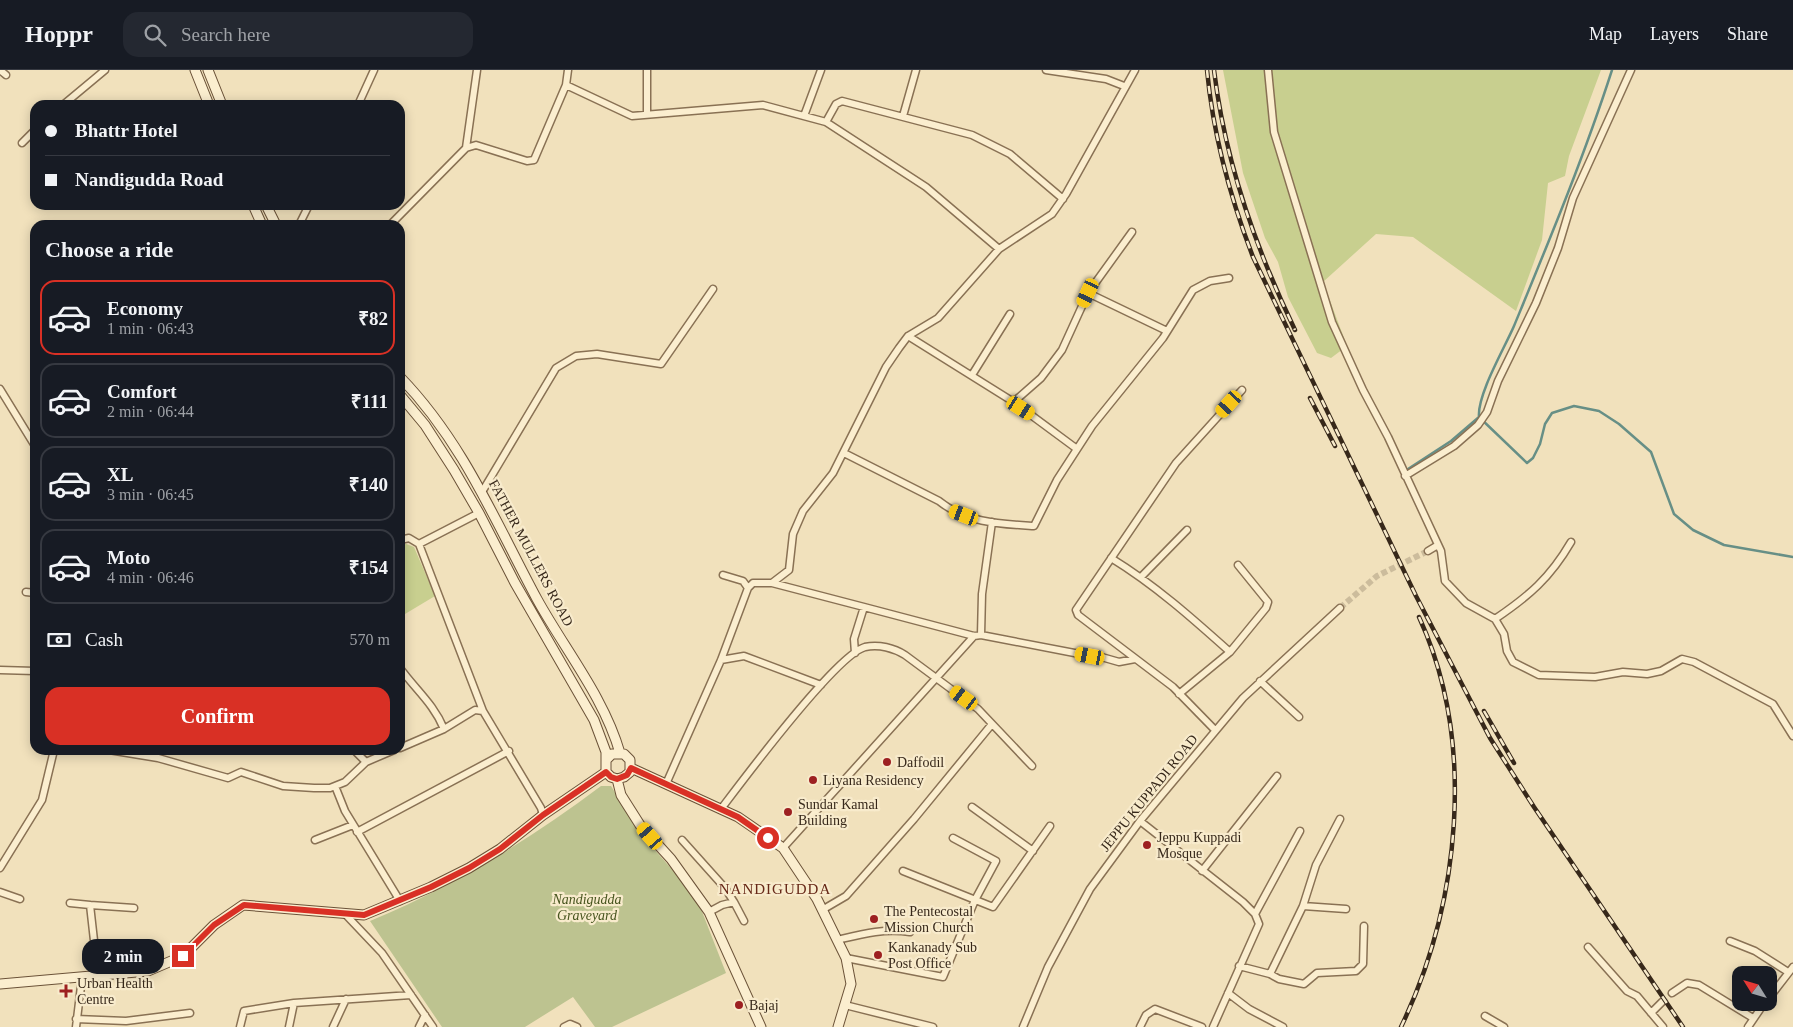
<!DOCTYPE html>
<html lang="en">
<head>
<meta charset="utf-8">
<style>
	:root { --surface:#171b24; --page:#242831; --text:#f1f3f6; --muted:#9ea1a6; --line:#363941; --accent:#d93025 }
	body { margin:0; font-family:"Times New Roman",serif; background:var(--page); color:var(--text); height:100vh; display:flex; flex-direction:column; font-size:19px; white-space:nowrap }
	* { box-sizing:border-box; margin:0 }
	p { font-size:16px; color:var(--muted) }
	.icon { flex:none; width:28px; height:28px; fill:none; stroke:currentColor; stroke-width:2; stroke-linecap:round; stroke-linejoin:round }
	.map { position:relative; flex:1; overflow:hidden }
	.details { position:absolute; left:30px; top:150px; width:375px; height:535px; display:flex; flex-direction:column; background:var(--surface); border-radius:15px; box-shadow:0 2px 12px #0003 }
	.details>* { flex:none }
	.top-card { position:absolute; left:30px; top:30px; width:375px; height:110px; border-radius:15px; box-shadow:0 2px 12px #0003; display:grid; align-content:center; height:110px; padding:0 15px; background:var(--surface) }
	.needle { width:32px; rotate:307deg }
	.tools { position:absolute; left:1732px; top:896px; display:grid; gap:10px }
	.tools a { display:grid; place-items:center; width:45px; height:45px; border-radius:10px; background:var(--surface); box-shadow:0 2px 12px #0003; font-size:25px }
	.end { position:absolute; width:22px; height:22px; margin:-11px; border:6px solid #d93025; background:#fff; box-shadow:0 0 0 2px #fff }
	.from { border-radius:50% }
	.bubble { position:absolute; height:35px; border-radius:15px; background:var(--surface); box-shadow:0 2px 12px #0003; font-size:16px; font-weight:700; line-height:35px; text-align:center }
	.car { position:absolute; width:15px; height:30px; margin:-15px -8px; border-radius:6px; box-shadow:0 0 4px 1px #0007; background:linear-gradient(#f5c518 24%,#345 0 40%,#f5c518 0 76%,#345 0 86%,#f5c518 0) }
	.top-card b { display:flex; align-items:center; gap:18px; height:48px; font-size:19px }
	.top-card b+b { border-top:1px solid var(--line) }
	.top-card i { width:12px; height:12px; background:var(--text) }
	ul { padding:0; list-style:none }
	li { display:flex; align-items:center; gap:15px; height:75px; margin:0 10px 8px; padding:0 5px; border:2px solid var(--line); border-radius:15px }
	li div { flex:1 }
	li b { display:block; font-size:19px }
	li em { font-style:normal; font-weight:700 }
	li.active { border-color:var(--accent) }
	li>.icon { width:45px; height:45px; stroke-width:1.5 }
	h2 { padding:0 15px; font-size:22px; line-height:60px }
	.pay { display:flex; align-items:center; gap:12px; height:55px; padding:0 15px; font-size:19px }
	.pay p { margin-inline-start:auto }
	.primary-button { display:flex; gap:10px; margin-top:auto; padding:10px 15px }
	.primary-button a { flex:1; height:58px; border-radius:15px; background:var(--accent); color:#fff; font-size:20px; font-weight:700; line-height:58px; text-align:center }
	header { display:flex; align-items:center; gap:30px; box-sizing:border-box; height:70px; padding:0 25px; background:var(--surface); border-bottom:1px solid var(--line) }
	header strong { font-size:24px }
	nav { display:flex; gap:28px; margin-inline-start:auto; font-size:18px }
	.search { width:350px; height:45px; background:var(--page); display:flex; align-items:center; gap:12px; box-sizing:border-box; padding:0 18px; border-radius:15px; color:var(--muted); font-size:19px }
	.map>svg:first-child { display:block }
	.green { fill:#c8cf8f }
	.cemetery { fill:#bdc390 }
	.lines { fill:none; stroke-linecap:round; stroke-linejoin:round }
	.stream { stroke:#678f86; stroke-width:2.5 }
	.street-tunnel { stroke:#ccbc9c; stroke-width:6; stroke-dasharray:6 3; stroke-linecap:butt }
	.street-casing { stroke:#897154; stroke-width:9 }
	.secondary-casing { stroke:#6b5238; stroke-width:11 }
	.street { stroke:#fbeecf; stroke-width:6 }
	.secondary { stroke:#fbeecf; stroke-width:9 }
	.rail-casing { stroke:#37281a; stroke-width:4.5 }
	.rail { stroke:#f8ebcc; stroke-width:2.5; stroke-dasharray:8; stroke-linecap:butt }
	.route { stroke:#d93025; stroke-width:6 }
	.poi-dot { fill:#9d2021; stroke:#f8ebcc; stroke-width:2 }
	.labels { text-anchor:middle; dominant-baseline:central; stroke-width:4.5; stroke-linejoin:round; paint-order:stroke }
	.street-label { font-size:14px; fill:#37281a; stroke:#f8ebcc }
	.poi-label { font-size:14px; fill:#37281a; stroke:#f8ebcc; text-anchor:start }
	.park-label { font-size:14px; font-style:italic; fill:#48551f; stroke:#f8ebcc }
	.neighbourhood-label { font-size:15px; letter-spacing:1px; fill:#672817; stroke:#f8ebcc }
</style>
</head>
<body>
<header>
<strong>Hoppr</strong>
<div class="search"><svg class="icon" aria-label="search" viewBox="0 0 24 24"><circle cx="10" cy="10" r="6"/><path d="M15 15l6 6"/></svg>Search here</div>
<nav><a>Map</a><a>Layers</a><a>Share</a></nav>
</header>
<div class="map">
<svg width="1793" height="957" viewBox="0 0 1793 957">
	<rect width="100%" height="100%" fill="#f1e1bc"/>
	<path class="green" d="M 1223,0 L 1601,0 L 1569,86 L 1565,106 L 1548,113 L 1542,170 L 1516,241 L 1413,167 L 1376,164 L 1323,212 L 1347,276 L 1331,288 L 1317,283 L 1288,227 L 1278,192 L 1265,168 L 1243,103 Z
		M 401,472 L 414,477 L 435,526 L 400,547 Z"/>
	<path class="cemetery" d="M 601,716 L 611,716 L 641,764 L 689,819 L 701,839 L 726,903 L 612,957 L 595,957 L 573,927 L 525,957 L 442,957 L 370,851 C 456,815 526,772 601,716 Z"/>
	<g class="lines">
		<path class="stream" d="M 1612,0 C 1584,87 1549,171 1514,256 C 1504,279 1477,325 1479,347 L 1527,393 L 1533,388 L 1540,374 L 1545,354 L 1552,343 L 1574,336 L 1599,341 L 1619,354 L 1651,382 L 1674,444 L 1693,460 L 1724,475 L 1793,487
			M 1408,399 L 1451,371 L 1479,347"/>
		<path class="street-tunnel" d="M 1340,538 L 1377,506 L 1428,481
			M 1662,932 L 1672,923"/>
		<g class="street-casing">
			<path id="street" d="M 0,0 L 6,5
				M 647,0 L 647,44
				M 1046,0 L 1106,9 L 1124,16
				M 1268,0 L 1274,62 L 1332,252 L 1363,320 L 1388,367 L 1441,481 L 1445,511 L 1466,533 L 1495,549 L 1504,564 L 1507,581 L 1513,592 L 1539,605 L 1595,607 L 1623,602 L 1647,604 L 1661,601 L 1682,589 L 1694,592 L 1773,634 L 1793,666
				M 566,15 L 568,0
				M 63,35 L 105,0
				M 358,35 L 374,0
				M 804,46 L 821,0
				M 903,46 L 916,0
				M 826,52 L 836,34 L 842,31 L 972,65 L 1010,84 L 1063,129
				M 22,73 L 35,60
				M 466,78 L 477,0
				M 299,155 L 309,135
				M 390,155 L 466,78 L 476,75 L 527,91 L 534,90 L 566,15 L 632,46 L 763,35 L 826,52 L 926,117 L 999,179
				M 1088,223 L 1167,261
				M 908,266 L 1012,331 L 1017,329 L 1041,308 L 1062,280 L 1088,223 L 1132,162
				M 972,305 L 1010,244
				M 0,319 L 35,376
				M 1012,331 L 1077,379
				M 844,383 L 939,431 C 966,453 1001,454 1034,456 L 1057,410 L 1092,356 L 1163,268 L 1193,220 L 1210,211 L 1229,208
				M 1405,406 L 1454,376 L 1478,355 L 1487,342 L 1498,311 L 1536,233 L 1558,178 L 1573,128 L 1631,0
				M 482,422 L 556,298 L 576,286 L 597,284 L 661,294 L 713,219
				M 400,470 L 409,468 L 419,474 L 483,641
				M 419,474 L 479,443
				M 1428,481 L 1438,475
				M 1111,488 C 1155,515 1192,548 1230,582
				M 723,505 L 743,511 L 748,518
				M 1141,507 L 1187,460
				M 772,513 L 789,500 L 793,464 L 803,441 L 833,403 L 886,297 L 899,278 L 908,266 L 938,248 L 999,179 L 1052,144 L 1066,124 L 1135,0
				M 26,522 L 35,523
				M 864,537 L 974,566 L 981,565 L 1090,586 L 1098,586 L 1119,592 L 1135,589
				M 1495,549 C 1529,526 1550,508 1571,472
				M 981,565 L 982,524 L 992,452
				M 721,590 L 744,586 L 821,615
				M 400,598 C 415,619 434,634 444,659
				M 0,600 L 35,601
				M 1260,611 L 1299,647
				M 1179,624 L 1230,582 L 1266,538 L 1268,532 L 1238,495
				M 1215,660 L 1173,617 L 1078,545 L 1076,540 L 1176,393 L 1242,320
				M 400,678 L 444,659 L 475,640 L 483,641 L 541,738 L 543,745
				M 109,680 L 158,688 L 228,708 L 241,702 L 283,716 L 314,718 L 330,718 L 345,712 L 366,692
				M 354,680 L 366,692 L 394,680
				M 666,714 L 721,590 L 748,518 L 753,513 L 772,513 L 864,537 L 854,569 L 855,583
				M 335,716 L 345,741 L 400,831
				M 972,737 L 1033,781
				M 721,739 C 743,710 836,585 865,577 C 879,574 894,578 905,585 L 978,639 L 1032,696
				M 1140,751 L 1243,832 L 1255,844 L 1259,854 L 1213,957
				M 357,762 L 509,681
				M 315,770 L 353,755
				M 682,770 L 725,818 L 734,832
				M 783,778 L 974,566
				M 0,798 L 42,730 L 54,680
				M 903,801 L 993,837 L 1050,756
				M 1202,801 L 1277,706
				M 0,822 L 20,829
				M 70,833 L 90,835
				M 1303,836 L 1316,795 L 1340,749
				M 822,840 L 846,826 L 914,749 L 992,654
				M 709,842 L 722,835 L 734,832 L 744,851
				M 1255,844 L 1300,761
				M 346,845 L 382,883 L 433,957
				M 837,870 C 862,864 884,858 910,862
				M 1730,871 L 1755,881 L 1788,902
				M 1588,877 L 1627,921 L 1637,926 L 1663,957
				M 846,888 L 943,907 L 975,830 L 996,791 L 953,768
				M 1239,896 L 1270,904 L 1303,836 L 1346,839
				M 1270,904 L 1279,909 L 1304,914 L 1317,903 L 1356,901 L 1363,894 L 1364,856
				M 98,906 L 90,835 L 134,838
				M 1228,923 L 1249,939 L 1283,957
				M 1672,923 L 1687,913 L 1699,915 L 1753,948
				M 1769,928 L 1793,897
				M 845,935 L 933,957
				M 1651,943 L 1662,932
				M 1485,946 L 1504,957
				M 76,949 L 126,951 L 190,943
				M 76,957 L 82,908
				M 240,957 L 244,941 L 294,933 L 411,925
				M 289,957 L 294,933
				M 333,957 L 346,929
				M 419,957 L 425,945
				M 564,957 L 570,954 L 577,957
				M 1023,957 L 1048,897 L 1090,819 L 1140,751 L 1243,628 L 1340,538
				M 1140,957 L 1146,945 L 1155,939 L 1202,957
				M 1748,957 L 1765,932"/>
		</g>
		<g class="secondary-casing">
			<path id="secondary" d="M 195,0 L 209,35
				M 208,0 L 222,35
				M 253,135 L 262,155
				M 266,135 L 276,155
				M 400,307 C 463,372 495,451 537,529 C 565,580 604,627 620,683
				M 400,325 L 425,355 L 454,400 L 479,443 L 515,513 L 594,650 L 606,682 L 606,702 L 611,707 L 617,709 L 624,707 L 630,702 L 630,690 L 624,684 L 612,684 L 606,690
				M 631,698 L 738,747 L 783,778 L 817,829 L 846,888 L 851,914 L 838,957
				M 617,709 L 621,725 L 640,755 L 671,789 L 709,842 L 761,957
				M 0,914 L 148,901 L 183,886 L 214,855 L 243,835 L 364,845 L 431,817 L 469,798 L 500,779 L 543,745 L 606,702"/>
		</g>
		<use href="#street" class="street"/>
		<use href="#secondary" class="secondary"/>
		<g class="rail-casing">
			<path id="rail" d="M 1207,0 C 1213,64 1230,127 1253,187 L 1416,526 L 1490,668 L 1534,737 L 1683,957
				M 1214,0 C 1225,92 1255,177 1295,260
				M 1310,328 L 1335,376
				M 1484,641 L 1514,693
				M 1401,957 C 1460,834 1477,673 1419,547"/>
		</g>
		<use href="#rail" class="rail"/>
	</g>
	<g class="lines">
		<path class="route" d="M 183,886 L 214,855 L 244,835 L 364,845 L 431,817 L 469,798 L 500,779 L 543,745 L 606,702 L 611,707 L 617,709 L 627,705 L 631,698 L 738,747 L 768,768"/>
	</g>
	<g class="poi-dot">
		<circle cx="887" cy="692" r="5"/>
		<circle cx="813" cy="710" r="5"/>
		<circle cx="788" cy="742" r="5"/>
		<circle cx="1147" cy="775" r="5"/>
		<circle cx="874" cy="849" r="5"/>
		<circle cx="878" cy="885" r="5"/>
		<path d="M63.5 913.5h5v5h5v5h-5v5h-5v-5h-5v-5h5z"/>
		<circle cx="739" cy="935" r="5"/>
	</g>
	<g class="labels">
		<g class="street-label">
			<text transform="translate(531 483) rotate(62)">FATHER MULLERS ROAD</text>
			<text transform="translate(1149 723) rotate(-51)">JEPPU KUPPADI ROAD</text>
		</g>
		<g class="poi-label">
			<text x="897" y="692">Daffodil</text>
			<text x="823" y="710">Liyana Residency</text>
			<text x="798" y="734">Sundar Kamal<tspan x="798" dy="16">Building</tspan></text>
			<text x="1157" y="767">Jeppu Kuppadi<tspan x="1157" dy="16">Mosque</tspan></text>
			<text x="884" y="841">The Pentecostal<tspan x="884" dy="16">Mission Church</tspan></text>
			<text x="888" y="877">Kankanady Sub<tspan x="888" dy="16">Post Office</tspan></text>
			<text x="77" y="913">Urban Health<tspan x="77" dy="16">Centre</tspan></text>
			<text x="749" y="935">Bajaj</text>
		</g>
		<g class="park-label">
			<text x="587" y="829">Nandigudda<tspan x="587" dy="16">Graveyard</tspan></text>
		</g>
		<g class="neighbourhood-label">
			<text x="775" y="819">NANDIGUDDA</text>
		</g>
	</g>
</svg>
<div class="tools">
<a><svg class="needle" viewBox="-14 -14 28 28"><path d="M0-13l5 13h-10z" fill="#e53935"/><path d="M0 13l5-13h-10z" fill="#9ea1a6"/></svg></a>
</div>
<i class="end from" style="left:768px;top:768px"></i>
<i class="end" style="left:183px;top:886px"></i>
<div class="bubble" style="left:82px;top:869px;width:82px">2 min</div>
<i class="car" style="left:1088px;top:223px;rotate:205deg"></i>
<i class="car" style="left:1229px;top:334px;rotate:222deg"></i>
<i class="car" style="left:1021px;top:338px;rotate:123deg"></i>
<i class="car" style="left:964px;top:445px;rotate:291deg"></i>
<i class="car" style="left:1090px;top:586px;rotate:281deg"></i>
<i class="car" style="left:964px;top:628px;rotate:306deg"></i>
<i class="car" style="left:650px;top:766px;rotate:319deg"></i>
<div class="top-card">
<b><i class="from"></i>Bhattr Hotel</b>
<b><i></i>Nandigudda Road</b>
</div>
<section class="details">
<h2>Choose a ride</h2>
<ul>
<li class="active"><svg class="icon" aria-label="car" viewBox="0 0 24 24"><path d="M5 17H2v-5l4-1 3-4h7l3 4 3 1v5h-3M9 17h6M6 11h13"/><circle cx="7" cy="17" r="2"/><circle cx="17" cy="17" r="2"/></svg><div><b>Economy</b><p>1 min · 06:43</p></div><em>₹82</em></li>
<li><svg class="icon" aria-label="car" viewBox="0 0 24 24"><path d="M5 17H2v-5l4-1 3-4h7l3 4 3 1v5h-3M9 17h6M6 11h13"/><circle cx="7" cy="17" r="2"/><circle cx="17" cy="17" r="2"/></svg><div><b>Comfort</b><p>2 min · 06:44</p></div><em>₹111</em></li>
<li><svg class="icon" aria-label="car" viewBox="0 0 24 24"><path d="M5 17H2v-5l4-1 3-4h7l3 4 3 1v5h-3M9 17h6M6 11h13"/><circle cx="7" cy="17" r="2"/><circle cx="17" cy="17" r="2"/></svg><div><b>XL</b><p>3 min · 06:45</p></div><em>₹140</em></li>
<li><svg class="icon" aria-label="car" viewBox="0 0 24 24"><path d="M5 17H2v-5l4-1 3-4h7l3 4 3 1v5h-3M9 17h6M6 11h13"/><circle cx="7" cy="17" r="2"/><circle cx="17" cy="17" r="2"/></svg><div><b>Moto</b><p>4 min · 06:46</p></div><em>₹154</em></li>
</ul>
<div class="pay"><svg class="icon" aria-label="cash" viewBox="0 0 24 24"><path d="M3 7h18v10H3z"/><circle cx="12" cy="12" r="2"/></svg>Cash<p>570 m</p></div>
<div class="primary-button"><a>Confirm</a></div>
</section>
</div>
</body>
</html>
